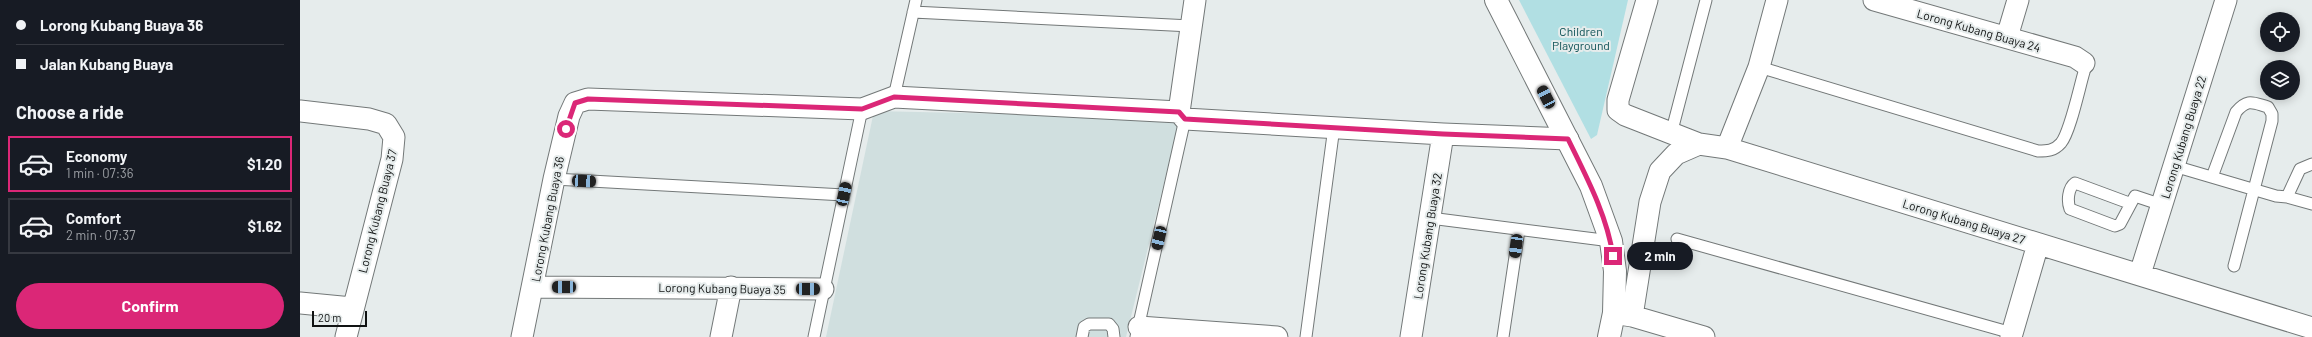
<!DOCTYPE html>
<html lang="en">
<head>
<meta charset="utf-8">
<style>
	:root { --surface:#171b24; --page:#242831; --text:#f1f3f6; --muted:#9ea1a6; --line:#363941; --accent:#db2777 }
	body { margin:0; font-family:Barlow,sans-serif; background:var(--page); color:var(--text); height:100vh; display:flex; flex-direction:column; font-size:15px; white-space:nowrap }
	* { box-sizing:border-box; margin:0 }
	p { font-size:13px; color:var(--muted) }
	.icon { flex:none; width:22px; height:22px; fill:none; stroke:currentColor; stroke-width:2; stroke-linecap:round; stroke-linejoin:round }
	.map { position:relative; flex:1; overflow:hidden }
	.drawer { display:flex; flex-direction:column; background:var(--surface); width:300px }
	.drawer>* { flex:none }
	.top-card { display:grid; align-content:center; height:88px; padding:0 16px; background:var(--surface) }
	.fabs { position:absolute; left:1960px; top:12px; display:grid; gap:8px }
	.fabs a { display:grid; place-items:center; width:40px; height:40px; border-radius:50%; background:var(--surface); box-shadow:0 2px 10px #0003; font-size:20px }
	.scale { position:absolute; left:12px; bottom:10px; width:55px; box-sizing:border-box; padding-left:4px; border:2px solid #111313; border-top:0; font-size:11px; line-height:14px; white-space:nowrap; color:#111313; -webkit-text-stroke:3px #e6ecec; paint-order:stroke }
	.end { position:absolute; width:18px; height:18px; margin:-9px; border:5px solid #db2777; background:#fff; box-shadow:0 0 0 2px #fff }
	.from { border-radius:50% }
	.bubble { position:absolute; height:28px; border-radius:14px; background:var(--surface); box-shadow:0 2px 10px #0003; font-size:13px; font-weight:700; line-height:28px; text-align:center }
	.car { position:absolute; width:12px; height:24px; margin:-12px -6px; border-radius:5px; box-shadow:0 0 3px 1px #0007; background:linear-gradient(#222 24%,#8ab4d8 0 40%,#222 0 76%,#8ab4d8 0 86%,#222 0) }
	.top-card b { display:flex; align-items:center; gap:14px; height:38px; font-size:15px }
	.top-card b+b { border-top:1px solid var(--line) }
	.top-card i { width:10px; height:10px; background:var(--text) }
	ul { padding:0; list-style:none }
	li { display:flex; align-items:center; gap:12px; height:56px; margin:0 8px 6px; padding:0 8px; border:2px solid var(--line); border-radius:0px }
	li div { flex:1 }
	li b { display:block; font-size:15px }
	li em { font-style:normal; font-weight:700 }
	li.selected { border-color:var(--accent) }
	li>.icon { width:36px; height:36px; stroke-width:1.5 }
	h2 { padding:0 16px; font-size:18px; line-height:48px }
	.cta { display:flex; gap:8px; margin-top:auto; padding:8px 16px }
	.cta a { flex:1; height:46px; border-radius:24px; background:var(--accent); color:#fff; font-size:16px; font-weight:700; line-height:46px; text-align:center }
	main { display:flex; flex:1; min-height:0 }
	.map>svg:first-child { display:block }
	.built { fill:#d0dfdf }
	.green { fill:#b1dfe3 }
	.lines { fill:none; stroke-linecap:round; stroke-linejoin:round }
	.lane-casing { stroke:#737878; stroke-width:13 }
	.street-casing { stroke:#737878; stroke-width:23 }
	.secondary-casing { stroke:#737878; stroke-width:24 }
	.lane { stroke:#fff; stroke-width:11 }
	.street { stroke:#fff; stroke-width:21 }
	.secondary { stroke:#fff; stroke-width:22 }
	.route { stroke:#db2777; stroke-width:5 }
	.labels { text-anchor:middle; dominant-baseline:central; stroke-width:4; stroke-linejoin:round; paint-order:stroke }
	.street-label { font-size:12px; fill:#111313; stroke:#e6ecec }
	.park-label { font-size:12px; fill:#0d5155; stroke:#e6ecec }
</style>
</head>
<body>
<main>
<section class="drawer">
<div class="top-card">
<b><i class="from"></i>Lorong Kubang Buaya 36</b>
<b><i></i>Jalan Kubang Buaya</b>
</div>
<h2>Choose a ride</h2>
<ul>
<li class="selected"><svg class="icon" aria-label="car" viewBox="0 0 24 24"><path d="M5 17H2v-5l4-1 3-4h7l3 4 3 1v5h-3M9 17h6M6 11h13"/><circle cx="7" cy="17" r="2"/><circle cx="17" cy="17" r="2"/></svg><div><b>Economy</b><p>1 min · 07:36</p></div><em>$1.20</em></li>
<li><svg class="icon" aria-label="car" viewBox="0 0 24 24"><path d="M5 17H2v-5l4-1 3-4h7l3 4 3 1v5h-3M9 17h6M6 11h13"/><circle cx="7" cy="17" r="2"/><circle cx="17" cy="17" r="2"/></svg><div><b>Comfort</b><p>2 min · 07:37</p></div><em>$1.62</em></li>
</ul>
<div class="cta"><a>Confirm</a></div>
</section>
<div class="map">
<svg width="2012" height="337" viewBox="0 0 2012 337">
	<rect width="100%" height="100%" fill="#e6ecec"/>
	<path class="built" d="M 574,111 L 880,118 L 826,337 L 526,337 Z"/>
	<path class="green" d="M 1219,0 L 1328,0 L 1297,135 L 1291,139 Z"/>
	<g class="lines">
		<g class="lane-casing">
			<path id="lane" d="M 613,12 L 891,26
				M 1459,67 L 1738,151 C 1747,151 1754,151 1761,143 C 1770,132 1779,89 1784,72 L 1784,63
				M 594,97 L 616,0
				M 1371,134 L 1406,0
				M 1874,166 L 1976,196 L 1987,197 L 2000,169 L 2012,164
				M 1912,177 L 1936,112 C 1948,98 1953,103 1968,107 L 1972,114 L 1972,121 L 1934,266
				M 254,179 L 544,195
				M 1987,197 L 2012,204
				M 1829,203 L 1775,183 C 1768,188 1767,201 1770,209 L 1815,226 L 1820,224 L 1835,196 L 1862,205
				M 1130,218 L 1311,241
				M 1377,239 L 1712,333
				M 514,337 L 562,109
				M 782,337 L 784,327 L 789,324 L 809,324 L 813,329 L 814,337
				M 836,337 L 885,119
				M 1006,337 L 1034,127
				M 1203,337 L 1219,230"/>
		</g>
		<g class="street-casing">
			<path id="street" d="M 1347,0 L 1318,100 L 1318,110 L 1325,115 L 1399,144 L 1427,148 L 2012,328
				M 1574,0 L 1775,57 L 1784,63
				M 1707,37 L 1718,0
				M 0,111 L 69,119 L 86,124 L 94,137 L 92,159 L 46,337
				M 879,112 L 895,0
				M 1427,148 L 1459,67 L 1477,0
				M 1840,274 L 1926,0
				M 233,287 L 523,289
				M 0,303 L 52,308
				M 1319,314 L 1332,316 L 1404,337
				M 1332,316 L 1350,202 L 1360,171 L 1376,154 L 1399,144
				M 839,327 L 977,337
				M 222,337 L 254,179 L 269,116 L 275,103 L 288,99 L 562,109 L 594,97 L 879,112 L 885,119 L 1143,134 L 1268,139
				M 421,337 L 431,287
				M 1111,337 L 1143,134
				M 1711,337 L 1738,244"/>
		</g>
		<g class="secondary-casing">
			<path id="secondary" d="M 1196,0 L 1291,186 L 1311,241 L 1315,271 L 1314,313 L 1309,337"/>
		</g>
		<use href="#lane" class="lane"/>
		<use href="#street" class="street"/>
		<use href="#secondary" class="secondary"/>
	</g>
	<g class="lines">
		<path class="route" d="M 266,129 L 275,103 L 288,99 L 562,109 L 594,97 L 879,112 L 885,119 L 1143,134 L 1268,139 C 1286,176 1307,215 1313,256"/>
	</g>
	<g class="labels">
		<g class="street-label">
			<text transform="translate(1679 30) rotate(16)">Lorong Kubang Buaya 24</text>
			<text transform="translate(1883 137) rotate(-73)">Lorong Kubang Buaya 22</text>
			<text transform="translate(77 211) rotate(-76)">Lorong Kubang Buaya 37</text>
			<text transform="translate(247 219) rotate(-79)">Lorong Kubang Buaya 36</text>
			<text transform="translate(1664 221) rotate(17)">Lorong Kubang Buaya 27</text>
			<text transform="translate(1127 236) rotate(-81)">Lorong Kubang Buaya 32</text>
			<text transform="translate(422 288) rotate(1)">Lorong Kubang Buaya 35</text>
		</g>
		<g class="park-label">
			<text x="1281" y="31">Children<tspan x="1281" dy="14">Playground</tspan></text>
		</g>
	</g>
</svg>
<div class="fabs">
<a><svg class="icon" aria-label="locate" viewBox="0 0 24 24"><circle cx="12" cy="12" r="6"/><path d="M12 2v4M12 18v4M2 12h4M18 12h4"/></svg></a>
<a><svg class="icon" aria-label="layers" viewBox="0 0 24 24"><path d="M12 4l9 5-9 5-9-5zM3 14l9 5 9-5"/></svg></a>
</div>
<div class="scale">20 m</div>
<i class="end from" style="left:266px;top:129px"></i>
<i class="end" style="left:1313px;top:256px"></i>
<div class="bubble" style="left:1327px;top:242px;width:66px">2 min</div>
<i class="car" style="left:1246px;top:97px;rotate:333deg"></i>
<i class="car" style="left:284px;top:181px;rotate:93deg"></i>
<i class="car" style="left:544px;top:194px;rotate:12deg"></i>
<i class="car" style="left:859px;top:238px;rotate:193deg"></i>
<i class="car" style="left:1216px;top:246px;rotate:188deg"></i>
<i class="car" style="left:264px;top:287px;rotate:270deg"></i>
<i class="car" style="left:508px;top:289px;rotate:91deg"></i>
</div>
</main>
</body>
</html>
